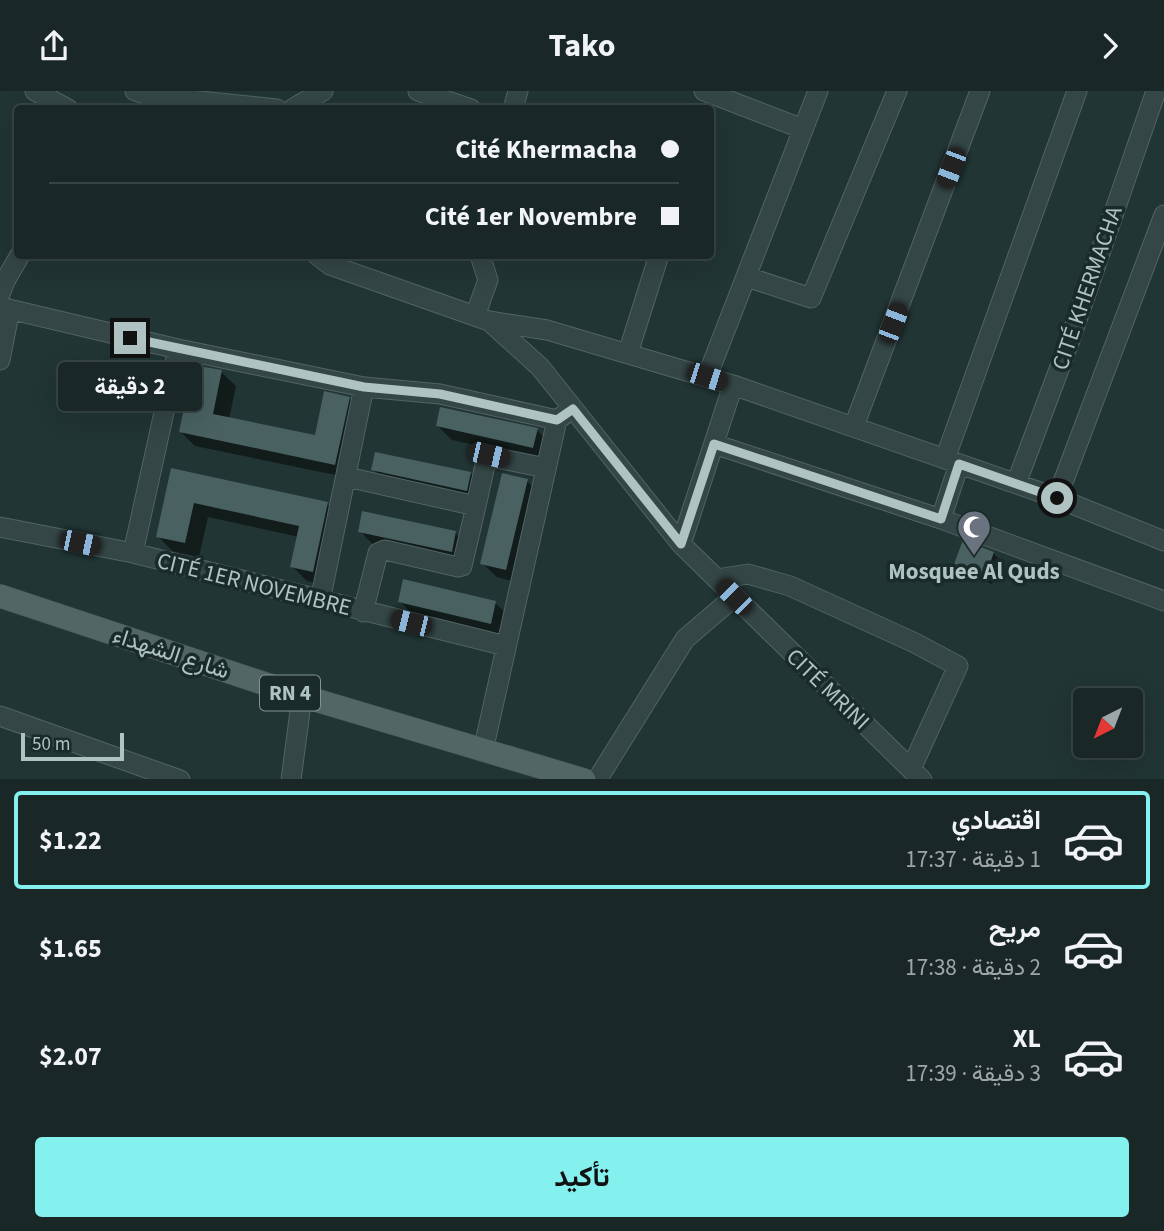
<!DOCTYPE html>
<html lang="ar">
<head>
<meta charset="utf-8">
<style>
	:root { --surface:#192827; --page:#22302f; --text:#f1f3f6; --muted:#9fa6a7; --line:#374444; --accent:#85f1ef }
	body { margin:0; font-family:"Source Sans 3",Vazirmatn,sans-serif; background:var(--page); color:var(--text); direction:rtl; height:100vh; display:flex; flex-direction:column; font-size:26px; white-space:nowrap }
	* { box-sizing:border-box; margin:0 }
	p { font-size:23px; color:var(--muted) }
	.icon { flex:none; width:38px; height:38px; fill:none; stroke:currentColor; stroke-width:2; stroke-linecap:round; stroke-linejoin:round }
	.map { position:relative; height:688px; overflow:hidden; direction:ltr }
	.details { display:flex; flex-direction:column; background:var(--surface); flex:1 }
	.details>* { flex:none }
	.guide { position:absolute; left:14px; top:14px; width:700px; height:154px; border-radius:7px; box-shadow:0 7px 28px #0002,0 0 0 2px var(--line); direction:rtl; display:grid; align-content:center; height:154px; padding:0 35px; background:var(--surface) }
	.needle { width:46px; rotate:222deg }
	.controls { position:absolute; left:1073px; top:597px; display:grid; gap:14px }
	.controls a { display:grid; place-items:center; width:70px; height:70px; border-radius:7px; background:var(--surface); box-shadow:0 7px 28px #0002,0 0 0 2px var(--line); font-size:35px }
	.scale { position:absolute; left:21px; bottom:18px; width:103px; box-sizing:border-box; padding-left:7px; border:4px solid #afc3c3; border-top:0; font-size:19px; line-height:24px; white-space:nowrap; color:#afc3c3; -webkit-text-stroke:5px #1a2b2a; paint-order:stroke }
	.end { position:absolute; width:32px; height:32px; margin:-16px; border:9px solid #afc3c3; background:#111; box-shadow:0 0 0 4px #111 }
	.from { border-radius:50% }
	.bubble { position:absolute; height:49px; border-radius:7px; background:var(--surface); box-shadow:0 7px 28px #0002,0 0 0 2px var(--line); font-size:23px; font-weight:700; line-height:49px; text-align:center; direction:rtl }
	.car { position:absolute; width:21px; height:42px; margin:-21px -10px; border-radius:9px; box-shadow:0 0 5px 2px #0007; background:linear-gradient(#222 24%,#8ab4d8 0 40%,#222 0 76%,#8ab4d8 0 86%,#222 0) }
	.guide b { display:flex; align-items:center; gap:24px; height:66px; font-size:26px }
	.guide b+b { border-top:2px solid var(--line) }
	.guide i { width:18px; height:18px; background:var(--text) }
	ul { padding:12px 0 0; list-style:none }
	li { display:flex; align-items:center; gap:21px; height:98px; margin:0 14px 10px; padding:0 21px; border:4px solid transparent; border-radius:7px }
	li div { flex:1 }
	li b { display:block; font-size:26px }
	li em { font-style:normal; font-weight:700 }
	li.current { border-color:var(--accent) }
	li>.icon { width:63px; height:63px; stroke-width:1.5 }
	.cta { display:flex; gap:14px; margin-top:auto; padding:14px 35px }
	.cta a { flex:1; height:80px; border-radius:7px; background:var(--accent); color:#111; font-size:28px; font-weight:700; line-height:80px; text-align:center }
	header { display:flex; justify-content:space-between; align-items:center; height:91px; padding:0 35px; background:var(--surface); font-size:32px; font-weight:700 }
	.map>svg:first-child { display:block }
	.shadow { fill:#0007 }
	.building { fill:#496161 }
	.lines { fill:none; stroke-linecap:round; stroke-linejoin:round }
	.minor-casing { stroke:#526464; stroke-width:21 }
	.major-casing { stroke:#3e504f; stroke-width:24 }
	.minor { stroke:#344645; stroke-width:19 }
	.major { stroke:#526665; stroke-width:23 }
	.route { stroke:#afc3c3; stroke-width:9 }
	.labels { text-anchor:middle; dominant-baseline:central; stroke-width:7; stroke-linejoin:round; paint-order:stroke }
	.shield { fill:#1a2b2a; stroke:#829595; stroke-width:2 }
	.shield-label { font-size:21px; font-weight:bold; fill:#afc3c3 }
	.street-label { font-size:23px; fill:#afc3c3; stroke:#1a2b2a }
	.poi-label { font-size:23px; font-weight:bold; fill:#afc3c3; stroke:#1a2b2a }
</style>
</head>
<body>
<header><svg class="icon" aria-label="forward" viewBox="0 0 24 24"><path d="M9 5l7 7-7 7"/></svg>Tako<svg class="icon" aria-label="share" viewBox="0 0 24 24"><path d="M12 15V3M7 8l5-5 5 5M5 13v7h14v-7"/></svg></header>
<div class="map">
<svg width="1164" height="689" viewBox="0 0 1164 689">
	<rect width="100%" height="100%" fill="#213534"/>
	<path class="shadow" d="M 221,281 L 236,295 L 229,328 L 316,347 L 349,307 L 363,322 L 350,387 L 195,355 L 181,341 Z
		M 438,335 L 537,339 L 551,353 L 547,370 L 452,349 Z
		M 373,378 L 470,382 L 485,397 L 481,414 L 388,393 Z
		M 172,379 L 327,413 L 341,427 L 327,495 L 307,490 L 292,475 L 299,446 L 208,426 L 199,466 L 172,460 L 158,445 Z
		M 527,390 L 541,404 L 520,492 L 497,486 L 482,472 Z
		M 360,440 L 455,442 L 469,456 L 466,474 L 374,455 Z
		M 993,462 L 1000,469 L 992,493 L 963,480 L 956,473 Z
		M 399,510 L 495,512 L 510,526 L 505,546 L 414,524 Z"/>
	<path class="building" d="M 193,274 L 222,279 L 213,323 L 315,344 L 324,300 L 350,306 L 335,374 L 179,341 Z
		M 440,316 L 538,337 L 533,357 L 436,335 Z
		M 375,361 L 471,381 L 467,400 L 371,379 Z
		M 171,377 L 328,411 L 313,481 L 290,476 L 299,435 L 194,412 L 185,452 L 156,446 Z
		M 502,382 L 528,388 L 506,479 L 480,473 Z
		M 362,420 L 456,440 L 452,461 L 358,441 Z
		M 963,449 L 994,461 L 985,487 L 954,473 Z
		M 403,488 L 496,510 L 491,533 L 398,511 Z"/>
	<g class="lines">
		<g class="minor-casing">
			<path id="minor" d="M 35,0 L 68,18
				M 135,0 L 152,5 L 277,18
				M 418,0 L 471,18
				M 704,0 L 803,38
				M 292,18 L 323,0
				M 513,18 L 518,0
				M 317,164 L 330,174 L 489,230 L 547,239 L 733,294 L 1057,407 L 1164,450
				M 747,186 L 811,207 L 897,0
				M 0,203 L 5,190 L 20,164
				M 0,216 L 178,258 L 364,296 L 440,303 L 557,329
				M 475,225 L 488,189 L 480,164
				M 489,230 L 540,276 L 681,453 L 922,689
				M 628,262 L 659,164
				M 0,269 L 10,218
				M 707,286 L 818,0
				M 854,335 L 980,0
				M 714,353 L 941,428 L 1164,510
				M 945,368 L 1077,0
				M 347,386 L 476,415 L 487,365 L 546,377
				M 1016,393 L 1070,249 L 1156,0
				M 1057,407 L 1164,124
				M 941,428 L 959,373
				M 0,436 L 133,462 L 506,555
				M 681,453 L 733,294
				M 133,462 L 178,258
				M 717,488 L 748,483 L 790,495 L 915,552 L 958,575 L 911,678
				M 320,510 L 364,296
				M 363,521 L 378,462 L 385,459 L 458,476 L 462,475 L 476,415
				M 0,625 L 180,689
				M 483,660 L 557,329 L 565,323
				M 291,689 L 302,605
				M 597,689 L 685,548 L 734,506"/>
		</g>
		<g class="major-casing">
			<path id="major" d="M 0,505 L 302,605 L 584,689"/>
		</g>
		<use href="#minor" class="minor"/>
		<use href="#major" class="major"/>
	</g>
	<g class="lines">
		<path class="route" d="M 130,247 L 364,296 L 440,303 L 557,329 L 573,318 L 681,453 L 714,353 L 941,428 L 959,373 L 1057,407"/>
	</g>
	<defs>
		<g id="mosque-pin" transform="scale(1.75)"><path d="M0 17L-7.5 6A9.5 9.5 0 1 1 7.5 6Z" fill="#6b7280" stroke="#1a2b2a"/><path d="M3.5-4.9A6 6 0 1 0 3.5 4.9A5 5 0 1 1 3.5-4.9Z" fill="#fff"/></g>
	</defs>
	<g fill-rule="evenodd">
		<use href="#mosque-pin" x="974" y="436"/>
	</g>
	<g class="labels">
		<rect class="shield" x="260" y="584.5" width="60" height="35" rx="5"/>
		<g class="shield-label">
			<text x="290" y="602">RN 4</text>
		</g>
		<g class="street-label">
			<text transform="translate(1087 197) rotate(-71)">CITÉ KHERMACHA</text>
			<text transform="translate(254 493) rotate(14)">CITÉ 1ER NOVEMBRE</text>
			<text transform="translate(171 562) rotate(18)">شارع الشهداء</text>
			<text transform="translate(828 598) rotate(44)">CITÉ MRINI</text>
		</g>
		<g class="poi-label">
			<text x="974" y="480">Mosquee Al Quds</text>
		</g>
	</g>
</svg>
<div class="controls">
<a><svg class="needle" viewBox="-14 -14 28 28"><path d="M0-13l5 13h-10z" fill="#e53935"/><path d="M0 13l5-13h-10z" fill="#9fa6a7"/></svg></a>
</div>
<div class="scale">50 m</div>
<i class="end from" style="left:1057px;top:407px"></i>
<i class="end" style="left:130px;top:247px"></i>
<div class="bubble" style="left:58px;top:271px;width:144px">2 دقيقة</div>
<i class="car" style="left:951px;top:77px;rotate:201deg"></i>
<i class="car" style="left:893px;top:232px;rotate:21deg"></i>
<i class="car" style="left:707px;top:286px;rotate:108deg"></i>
<i class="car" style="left:489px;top:364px;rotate:103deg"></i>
<i class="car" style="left:80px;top:452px;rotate:102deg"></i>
<i class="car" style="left:734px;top:506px;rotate:315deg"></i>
<i class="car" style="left:411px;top:532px;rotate:284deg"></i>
<div class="guide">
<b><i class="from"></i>Cité Khermacha</b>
<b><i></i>Cité 1er Novembre</b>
</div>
</div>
<section class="details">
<ul>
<li class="current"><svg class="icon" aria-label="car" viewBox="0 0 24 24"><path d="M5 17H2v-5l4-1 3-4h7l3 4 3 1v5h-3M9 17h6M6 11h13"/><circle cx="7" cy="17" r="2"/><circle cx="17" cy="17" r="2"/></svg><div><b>اقتصادي</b><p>1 دقيقة · 17:37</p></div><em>$1.22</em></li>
<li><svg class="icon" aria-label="car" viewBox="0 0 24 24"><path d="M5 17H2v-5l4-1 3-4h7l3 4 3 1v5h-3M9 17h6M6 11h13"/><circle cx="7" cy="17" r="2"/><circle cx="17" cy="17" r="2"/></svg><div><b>مريح</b><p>2 دقيقة · 17:38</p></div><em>$1.65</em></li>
<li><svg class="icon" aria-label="car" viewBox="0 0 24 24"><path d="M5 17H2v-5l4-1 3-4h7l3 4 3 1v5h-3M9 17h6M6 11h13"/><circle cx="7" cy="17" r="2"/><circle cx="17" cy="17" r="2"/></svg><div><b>XL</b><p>3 دقيقة · 17:39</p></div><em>$2.07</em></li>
</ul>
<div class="cta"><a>تأكيد</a></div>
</section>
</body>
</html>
